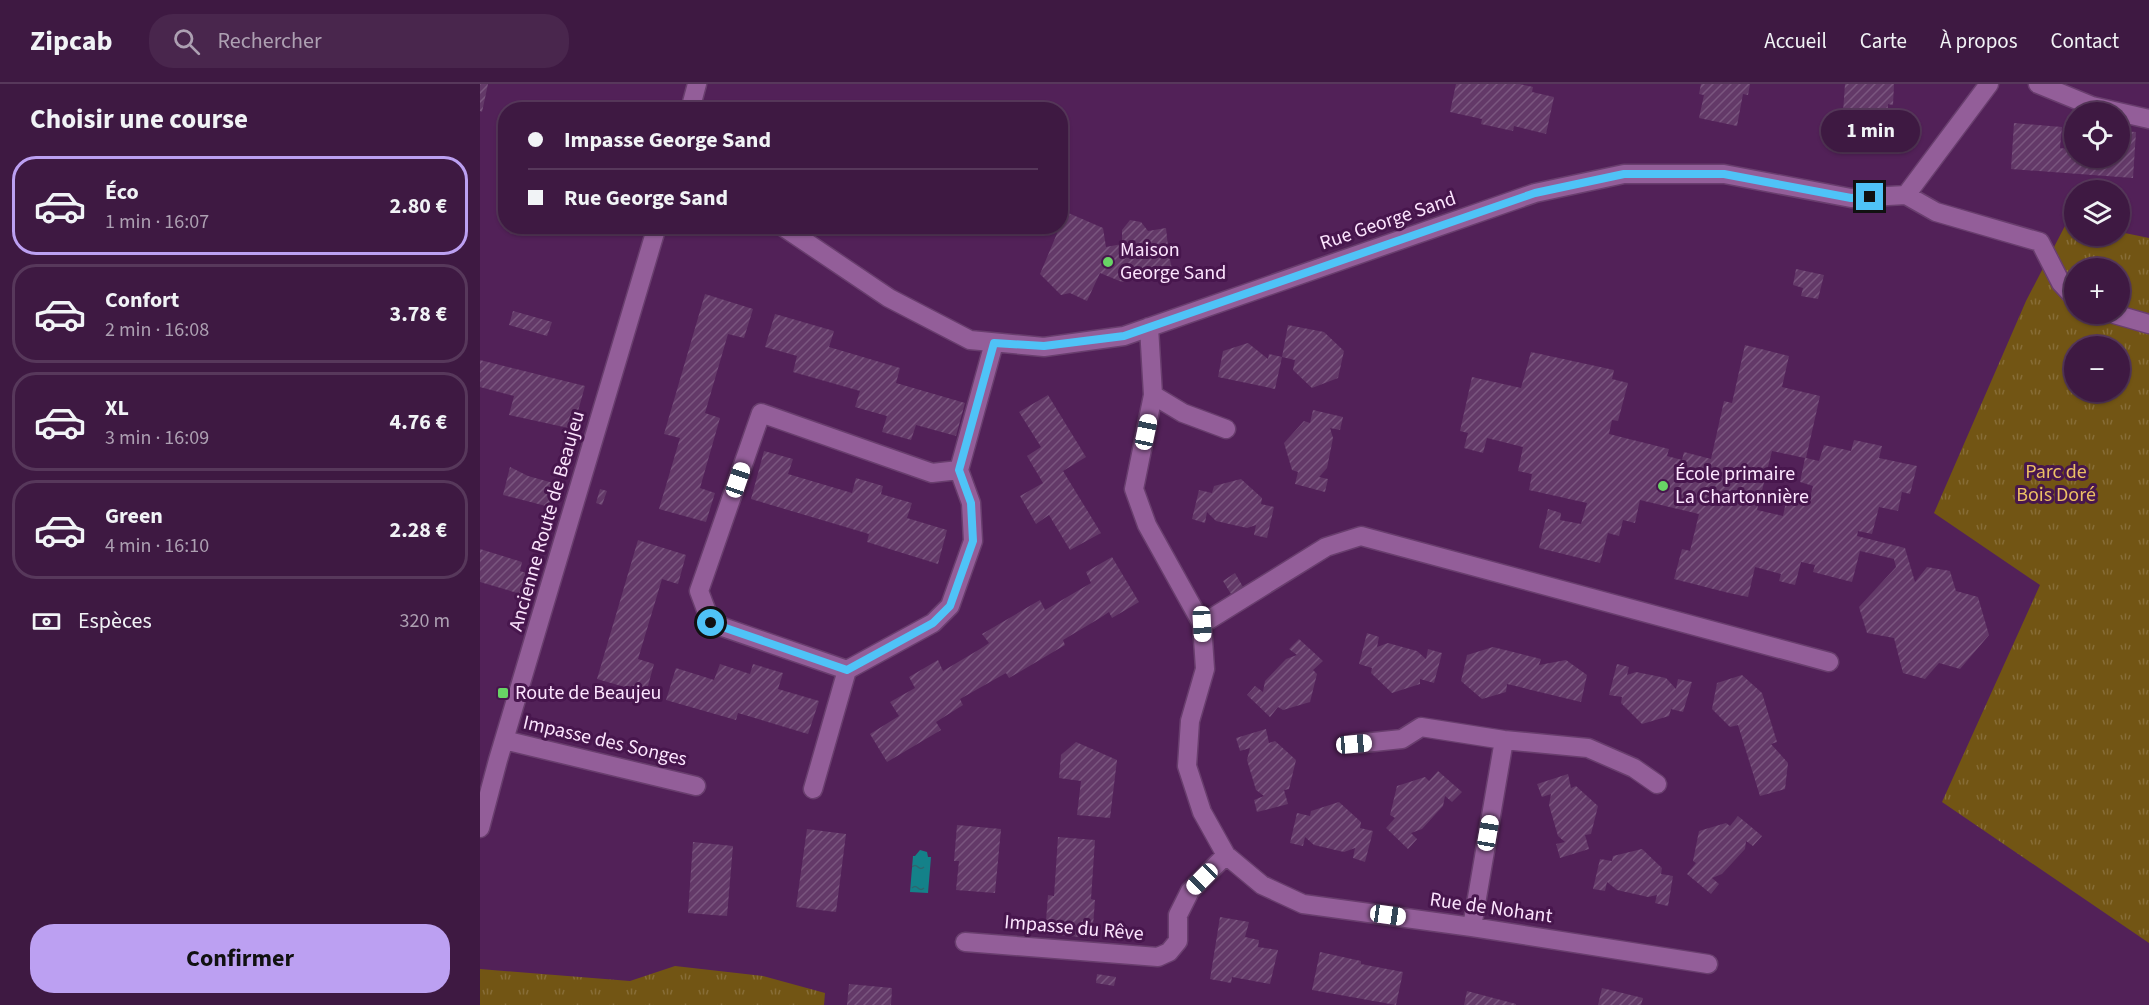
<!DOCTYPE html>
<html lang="fr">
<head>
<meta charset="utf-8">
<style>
	:root { --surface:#3e1942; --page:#49264d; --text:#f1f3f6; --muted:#ada0b2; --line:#57385b; --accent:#bca0f2 }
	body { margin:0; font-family:"Source Sans 3",sans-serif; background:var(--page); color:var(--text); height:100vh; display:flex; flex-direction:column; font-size:22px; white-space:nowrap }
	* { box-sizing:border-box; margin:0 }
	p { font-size:20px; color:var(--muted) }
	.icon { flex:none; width:33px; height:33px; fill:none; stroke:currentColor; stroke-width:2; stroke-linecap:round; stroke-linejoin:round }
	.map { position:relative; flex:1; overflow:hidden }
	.sheet { display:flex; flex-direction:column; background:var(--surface); width:480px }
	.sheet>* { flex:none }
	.top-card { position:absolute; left:18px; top:18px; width:570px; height:132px; border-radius:24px; box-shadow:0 2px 4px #0004,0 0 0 2px var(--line); display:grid; align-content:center; height:132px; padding:0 30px; background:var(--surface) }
	.buttons { position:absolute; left:1584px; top:18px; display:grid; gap:12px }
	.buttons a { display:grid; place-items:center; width:66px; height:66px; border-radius:50%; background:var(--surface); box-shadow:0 2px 4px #0004,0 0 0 2px var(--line); font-size:30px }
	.end { position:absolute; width:27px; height:27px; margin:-14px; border:8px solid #4fc3f7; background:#111; box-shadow:0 0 0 3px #111 }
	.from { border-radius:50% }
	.bubble { position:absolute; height:42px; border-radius:21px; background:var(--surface); box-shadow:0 2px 4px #0004,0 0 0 2px var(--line); font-size:20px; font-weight:700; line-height:42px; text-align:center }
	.car { position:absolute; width:18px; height:36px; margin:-18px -9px; border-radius:8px; box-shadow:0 0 4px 2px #0007; background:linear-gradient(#fff 24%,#345 0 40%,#fff 0 76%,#345 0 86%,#fff 0) }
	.top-card b { display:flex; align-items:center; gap:21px; height:57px; font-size:22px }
	.top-card b+b { border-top:2px solid var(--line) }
	.top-card i { width:15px; height:15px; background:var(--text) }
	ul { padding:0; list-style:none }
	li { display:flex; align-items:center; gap:18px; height:99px; margin:0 12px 9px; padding:0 18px; border:3px solid var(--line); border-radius:24px }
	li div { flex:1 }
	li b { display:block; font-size:22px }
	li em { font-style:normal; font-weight:700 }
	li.active { border-color:var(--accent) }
	li>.icon { width:54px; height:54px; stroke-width:1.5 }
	h2 { padding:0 30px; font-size:27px; line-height:72px }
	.pay { display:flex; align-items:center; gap:15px; height:66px; padding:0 30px; font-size:22px }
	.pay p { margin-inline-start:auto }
	.primary-button { display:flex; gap:12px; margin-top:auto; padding:12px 30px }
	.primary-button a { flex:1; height:69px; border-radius:24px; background:var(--accent); color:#111; font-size:24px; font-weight:700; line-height:69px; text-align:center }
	header { display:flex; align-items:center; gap:36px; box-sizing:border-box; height:84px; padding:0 30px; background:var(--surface); border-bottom:2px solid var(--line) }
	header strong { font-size:28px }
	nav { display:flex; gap:33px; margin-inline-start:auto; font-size:21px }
	.search { width:420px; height:54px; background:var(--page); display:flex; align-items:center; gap:15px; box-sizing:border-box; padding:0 21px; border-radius:24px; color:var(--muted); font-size:22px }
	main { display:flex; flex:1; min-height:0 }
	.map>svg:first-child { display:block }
	.park { fill:url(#park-tufts); fill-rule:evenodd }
	.water { fill:url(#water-ripples) }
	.building { fill:url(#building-hatch); fill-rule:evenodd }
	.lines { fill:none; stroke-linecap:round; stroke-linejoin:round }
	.minor-casing { stroke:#693e6e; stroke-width:21 }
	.minor { stroke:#935e99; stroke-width:18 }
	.route { stroke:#4fc3f7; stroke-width:8 }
	.poi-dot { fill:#68d465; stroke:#47164d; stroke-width:2 }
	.labels { text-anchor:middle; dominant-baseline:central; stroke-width:6; stroke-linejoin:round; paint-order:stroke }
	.street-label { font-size:20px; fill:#fce4fe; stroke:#47164d }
	.poi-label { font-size:20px; fill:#fce4fe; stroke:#47164d; text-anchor:start }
	.park-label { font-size:20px; fill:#ebbf65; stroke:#47164d }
</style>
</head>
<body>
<header>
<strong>Zipcab</strong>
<div class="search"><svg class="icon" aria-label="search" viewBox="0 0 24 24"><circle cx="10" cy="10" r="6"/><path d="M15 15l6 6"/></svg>Rechercher</div>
<nav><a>Accueil</a><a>Carte</a><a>À propos</a><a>Contact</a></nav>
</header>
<main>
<section class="sheet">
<h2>Choisir une course</h2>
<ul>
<li class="active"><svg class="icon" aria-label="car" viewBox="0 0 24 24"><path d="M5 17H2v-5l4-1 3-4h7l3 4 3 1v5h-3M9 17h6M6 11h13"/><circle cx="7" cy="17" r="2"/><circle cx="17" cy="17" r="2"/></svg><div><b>Éco</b><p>1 min · 16:07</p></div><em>2.80 €</em></li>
<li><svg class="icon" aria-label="car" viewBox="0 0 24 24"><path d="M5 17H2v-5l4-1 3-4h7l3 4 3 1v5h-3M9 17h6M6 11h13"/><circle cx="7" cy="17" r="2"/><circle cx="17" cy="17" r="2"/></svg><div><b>Confort</b><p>2 min · 16:08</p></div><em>3.78 €</em></li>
<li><svg class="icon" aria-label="car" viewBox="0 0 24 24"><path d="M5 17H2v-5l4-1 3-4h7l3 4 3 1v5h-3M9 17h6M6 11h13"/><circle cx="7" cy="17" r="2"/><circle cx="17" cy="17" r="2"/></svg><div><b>XL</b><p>3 min · 16:09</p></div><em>4.76 €</em></li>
<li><svg class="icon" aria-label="car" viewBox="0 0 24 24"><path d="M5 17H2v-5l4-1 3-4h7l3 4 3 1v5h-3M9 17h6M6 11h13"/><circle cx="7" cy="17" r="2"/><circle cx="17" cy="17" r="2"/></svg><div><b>Green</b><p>4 min · 16:10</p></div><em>2.28 €</em></li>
</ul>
<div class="pay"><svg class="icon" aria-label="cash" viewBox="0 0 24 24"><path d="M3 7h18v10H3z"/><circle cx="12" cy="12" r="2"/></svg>Espèces<p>320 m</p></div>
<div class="primary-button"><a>Confirmer</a></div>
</section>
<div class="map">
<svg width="1669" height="921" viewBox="0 0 1669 921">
	<defs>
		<pattern id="park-tufts" width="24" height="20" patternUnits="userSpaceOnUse" patternTransform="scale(1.5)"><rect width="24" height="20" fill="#725514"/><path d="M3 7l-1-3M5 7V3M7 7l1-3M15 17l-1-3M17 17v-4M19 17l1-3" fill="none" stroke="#876d37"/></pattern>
		<pattern id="water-ripples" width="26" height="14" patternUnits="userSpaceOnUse" patternTransform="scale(1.5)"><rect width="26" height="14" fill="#148189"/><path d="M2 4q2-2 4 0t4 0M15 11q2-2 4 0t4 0" fill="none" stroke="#2d666e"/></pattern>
		<pattern id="building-hatch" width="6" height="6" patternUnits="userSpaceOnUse" patternTransform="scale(1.5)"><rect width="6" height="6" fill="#633968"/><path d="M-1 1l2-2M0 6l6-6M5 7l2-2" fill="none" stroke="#7a567f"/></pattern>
	</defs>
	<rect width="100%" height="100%" fill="#522158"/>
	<path class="park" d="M 1587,138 L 1594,139 L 1594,152 L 1640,152 L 1640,148 L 1669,154 L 1669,859 L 1462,718 L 1560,501 L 1454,429 L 1546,217 ZM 1594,184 L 1640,184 L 1640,230 L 1594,230 ZM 1594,262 L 1640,262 L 1640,308 L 1594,308 Z
		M 195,882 L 283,892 L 345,909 L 344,921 L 0,921 L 0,885 L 150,897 Z"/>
	<path class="water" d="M 440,766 L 447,768 L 448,773 L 451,773 L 448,809 L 430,808 L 433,772 L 435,772 Z"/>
	<path class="building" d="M 0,0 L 8,0 L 2,28 L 0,27 Z
		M 976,0 L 1040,0 L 1053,3 L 1052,8 L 1074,13 L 1066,50 L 1034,42 L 1033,47 L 1001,40 L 1002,35 L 970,28 Z
		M 1221,0 L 1270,0 L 1268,11 L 1263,10 L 1257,42 L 1219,34 L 1224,11 L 1219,10 Z
		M 1365,0 L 1414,0 L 1413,21 L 1408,20 L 1406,61 L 1361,57 Z
		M 1534,39 L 1582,43 L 1580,64 L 1594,66 L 1594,74 L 1640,74 L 1640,47 L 1656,48 L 1653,94 L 1531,85 Z
		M 586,128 L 623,144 L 626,163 L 642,160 L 642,146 L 650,136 L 661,138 L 668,147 L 686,144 L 688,163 L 693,166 L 689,171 L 693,190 L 642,198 L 620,189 L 607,217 L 590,209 L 581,211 L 560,190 Z
		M 1316,185 L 1344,191 L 1338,215 L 1321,212 L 1323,204 L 1313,201 Z
		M 225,210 L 273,225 L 264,254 L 248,250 L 225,329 L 240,334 L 220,404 L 235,409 L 226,438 L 179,425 L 200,354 L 184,350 Z
		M 33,227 L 72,238 L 67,252 L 29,241 Z
		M 295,230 L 354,247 L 349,263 L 420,284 L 416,299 L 485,319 L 476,352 L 436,341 L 431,356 L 402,348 L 407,332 L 375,323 L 380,307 L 313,288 L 317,272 L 285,263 Z
		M 808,241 L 844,248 L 864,267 L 858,294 L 832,304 L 813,286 L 815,276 L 802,273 Z
		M 768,259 L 788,275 L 789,270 L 802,273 L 795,305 L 738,293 L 743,267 Z
		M 1265,261 L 1309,272 L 1302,303 L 1340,312 L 1326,374 L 1339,377 L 1344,361 L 1371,367 L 1374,356 L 1402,362 L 1399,374 L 1437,382 L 1430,410 L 1422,408 L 1418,427 L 1399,423 L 1392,450 L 1378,447 L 1377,452 L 1425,464 L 1435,498 L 1447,483 L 1470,487 L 1476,507 L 1498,513 L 1509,551 L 1480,585 L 1459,579 L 1445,595 L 1423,589 L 1414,554 L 1387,549 L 1379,523 L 1416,483 L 1414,475 L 1380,467 L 1372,498 L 1333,488 L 1335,481 L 1321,478 L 1315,501 L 1299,497 L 1301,490 L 1275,483 L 1268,513 L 1249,509 L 1194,495 L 1202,465 L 1210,467 L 1219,430 L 1160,416 L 1155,439 L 1143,436 L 1139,452 L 1128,449 L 1120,479 L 1059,464 L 1068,425 L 1081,429 L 1080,436 L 1101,440 L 1107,419 L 1049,406 L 1052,390 L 1038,387 L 1043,363 L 1007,354 L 1003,369 L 984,364 L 988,349 L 980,347 L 992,293 L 1041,304 L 1051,268 L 1134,286 L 1132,295 L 1148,299 L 1138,337 L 1132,336 L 1129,350 L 1189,365 L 1187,372 L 1202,376 L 1204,368 L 1231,375 L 1244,317 L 1252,319 ZM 1292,367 L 1325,374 L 1320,398 L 1333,402 L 1330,413 L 1308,409 L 1303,432 L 1277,426 Z
		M 0,276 L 105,302 L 93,345 L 29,331 L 34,312 L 0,303 Z
		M 568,311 L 606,373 L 583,387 L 621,449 L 590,466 L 569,431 L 556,440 L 540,412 L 563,399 L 547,372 L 561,363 L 539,328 Z
		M 833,326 L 863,333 L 860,346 L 850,344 L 853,354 L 847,384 L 839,393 L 848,395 L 845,408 L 815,400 L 818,388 L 812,386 L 804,359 L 824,337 L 830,339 Z
		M 284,367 L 313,375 L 308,390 L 372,409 L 376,394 L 403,402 L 401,410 L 432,419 L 427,434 L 467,446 L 458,480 L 387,458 L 389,450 L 271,415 Z
		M 30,383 L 48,392 L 77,400 L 70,423 L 23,411 Z
		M 761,395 L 782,414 L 781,420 L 794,423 L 787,454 L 774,451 L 776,441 L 767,444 L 736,437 L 727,428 L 725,439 L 712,435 L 719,406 L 732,409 L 734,402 Z
		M 120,405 L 127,407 L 122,421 L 116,419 Z
		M 158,456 L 206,471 L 198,500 L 182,495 L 158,575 L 174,580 L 166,609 L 117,595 Z
		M 0,465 L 42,478 L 40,487 L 50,490 L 44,511 L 0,498 Z
		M 632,473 L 659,518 L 632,534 L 629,528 L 620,534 L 583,556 L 585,561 L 529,594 L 526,589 L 480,615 L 483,621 L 456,638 L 461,646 L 407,678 L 390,650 L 419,632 L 410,618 L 435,604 L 429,593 L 458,576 L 463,587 L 500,565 L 509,559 L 502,550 L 560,516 L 565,526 L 611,499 L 606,488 Z
		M 755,489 L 763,503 L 751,510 L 743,497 Z
		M 887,549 L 899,553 L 897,563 L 908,559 L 937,567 L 946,575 L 948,565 L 962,569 L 954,599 L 940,595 L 940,600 L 912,609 L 891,589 L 892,584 L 879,580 Z
		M 819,555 L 843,577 L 833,586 L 837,590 L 830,618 L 803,626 L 798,623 L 790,633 L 767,611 L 775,602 L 783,608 L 785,597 L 806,575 L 817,571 L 809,565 Z
		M 1013,563 L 1061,575 L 1059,581 L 1086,576 L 1107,591 L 1101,618 L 1027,600 L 1026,608 L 1002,615 L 981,597 L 987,571 Z
		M 240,580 L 270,590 L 273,580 L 303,589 L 298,605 L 339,617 L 328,650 L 258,629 L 256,636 L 186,616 L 196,584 L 234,596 Z
		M 1137,580 L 1149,583 L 1147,591 L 1156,588 L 1186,594 L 1196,605 L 1198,595 L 1212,598 L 1203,628 L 1191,625 L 1189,632 L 1162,640 L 1141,619 L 1142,613 L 1129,611 Z
		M 1262,591 L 1282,609 L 1297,658 L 1291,660 L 1308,679 L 1305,705 L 1280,712 L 1258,641 L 1250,643 L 1232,625 L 1237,599 Z
		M 786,645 L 789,659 L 795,657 L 816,676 L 809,705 L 804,706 L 808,720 L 777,728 L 774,716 L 784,712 L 776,706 L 767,676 L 770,664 L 760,667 L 756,654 Z
		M 596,658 L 637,676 L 630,734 L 597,731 L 601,697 L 579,694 L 581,671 Z
		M 958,687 L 982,708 L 972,718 L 965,712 L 963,722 L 942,745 L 931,749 L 937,755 L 928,765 L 906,744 L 915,734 L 910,731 L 917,702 L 945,693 L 949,697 Z
		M 1088,690 L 1091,704 L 1096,702 L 1118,722 L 1111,750 L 1105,751 L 1109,765 L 1080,774 L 1076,760 L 1085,758 L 1078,752 L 1069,721 L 1071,710 L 1062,713 L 1057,700 Z
		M 859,718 L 881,738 L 880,744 L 893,747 L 885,778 L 873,774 L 875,764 L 864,768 L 834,761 L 825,753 L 823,762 L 810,759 L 817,729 L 830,732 L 831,727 Z
		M 1258,732 L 1282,752 L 1273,762 L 1266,757 L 1265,765 L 1242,790 L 1232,794 L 1239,800 L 1231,810 L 1207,790 L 1216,779 L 1213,777 L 1219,747 L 1246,739 L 1250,742 Z
		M 477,741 L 521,745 L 515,809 L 476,806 L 479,777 L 474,777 Z
		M 327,745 L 366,750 L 356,828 L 316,823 Z
		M 578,753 L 615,756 L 611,815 L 615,816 L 612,854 L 565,850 L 568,811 L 574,812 Z
		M 213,758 L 253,762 L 247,832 L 208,829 Z
		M 1162,765 L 1182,784 L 1181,790 L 1193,792 L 1188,822 L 1175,819 L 1177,811 L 1168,813 L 1137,806 L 1127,798 L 1125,807 L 1113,805 L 1120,775 L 1132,777 L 1133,772 Z
		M 740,833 L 769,838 L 765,853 L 779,856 L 778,863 L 798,866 L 790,900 L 752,893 L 751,899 L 730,895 Z
		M 840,868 L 881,877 L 881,880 L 923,888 L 916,921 L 832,906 Z
		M 617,890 L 636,893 L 634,902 L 616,899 Z
		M 369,900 L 412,904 L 411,921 L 367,921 Z
		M 1122,904 L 1163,914 L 1161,921 L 1118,921 Z
		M 987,907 L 1036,920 L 1036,921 L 984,921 Z"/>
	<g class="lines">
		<g class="minor-casing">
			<path id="minor" d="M 1558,0 L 1612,22 L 1669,35
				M 210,26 L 217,0
				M 1426,111 L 1456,128 L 1560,158 L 1581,199 L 1594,213
				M 1426,111 L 1509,0
				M 302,142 L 409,214 L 490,256 L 564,263 L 644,252 L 1055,109 L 1144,90 L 1244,90 L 1371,114 L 1426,111
				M 1634,230 L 1669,240
				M 669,243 L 673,311 L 654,405 L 667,441 L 722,540 L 725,585 L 710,637 L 707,682 L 722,728 L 746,771 L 782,801 L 823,820 L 992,843 L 1228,880
				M 673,311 L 703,329 L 746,345
				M 479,386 L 452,389 L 281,329 L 219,507 L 231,539 L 367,586 L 453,539 L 470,522 L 493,457 L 491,419 L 479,386 L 514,259
				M 722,540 L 846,463 L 881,452 L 1349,578
				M 24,656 L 216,702
				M 874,660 L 922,655 L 941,643 L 1024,656 L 1108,664 L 1154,684 L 1177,700
				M 333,705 L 367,586
				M 0,744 L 18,676 L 177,142
				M 992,843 L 1024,656
				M 485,858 L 678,873 L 689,868 L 698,857 L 698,831 L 710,807 L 746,771"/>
		</g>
		<use href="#minor" class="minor"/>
	</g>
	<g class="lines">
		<path class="route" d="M 231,539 L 367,586 L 453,539 L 470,522 L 493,457 L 491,419 L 479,386 L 514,259 L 564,262 L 644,252 L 1055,109 L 1144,90 L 1244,90 L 1371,114 L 1390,113"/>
	</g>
	<g class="poi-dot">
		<circle cx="628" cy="178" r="6"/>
		<circle cx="1183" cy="402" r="6"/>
		<rect x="17" y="603" width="12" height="12" rx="3"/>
	</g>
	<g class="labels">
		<g class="street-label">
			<text transform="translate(908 137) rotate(-19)">Rue George Sand</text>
			<text transform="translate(67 437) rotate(-74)">Ancienne Route de Beaujeu</text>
			<text transform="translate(125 657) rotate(13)">Impasse des Songes</text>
			<text transform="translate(1011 824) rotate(8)">Rue de Nohant</text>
			<text transform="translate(594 844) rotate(5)">Impasse du Rêve</text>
		</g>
		<g class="poi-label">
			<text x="640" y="166">Maison<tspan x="640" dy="23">George Sand</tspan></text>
			<text x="1195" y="390">École primaire<tspan x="1195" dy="23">La Chartonnière</tspan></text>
			<text x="35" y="609">Route de Beaujeu</text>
		</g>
		<g class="park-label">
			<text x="1576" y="388">Parc de<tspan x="1576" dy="23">Bois Doré</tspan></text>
		</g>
	</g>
</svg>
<div class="buttons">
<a><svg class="icon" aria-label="locate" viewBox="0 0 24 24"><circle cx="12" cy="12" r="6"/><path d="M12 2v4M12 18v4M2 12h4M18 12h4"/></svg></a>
<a><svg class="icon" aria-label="layers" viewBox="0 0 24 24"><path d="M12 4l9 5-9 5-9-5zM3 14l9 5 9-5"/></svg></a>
<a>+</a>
<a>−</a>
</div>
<i class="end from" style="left:231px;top:539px"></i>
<i class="end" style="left:1390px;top:113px"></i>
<div class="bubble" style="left:1341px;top:26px;width:99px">1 min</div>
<i class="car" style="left:666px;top:348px;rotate:12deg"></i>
<i class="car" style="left:258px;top:396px;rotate:19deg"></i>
<i class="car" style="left:722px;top:540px;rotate:177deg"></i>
<i class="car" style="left:874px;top:660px;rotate:85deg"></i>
<i class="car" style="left:1008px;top:749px;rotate:10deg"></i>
<i class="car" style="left:722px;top:795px;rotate:225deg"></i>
<i class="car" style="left:908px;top:831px;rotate:98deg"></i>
<div class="top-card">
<b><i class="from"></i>Impasse George Sand</b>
<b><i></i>Rue George Sand</b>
</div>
</div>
</main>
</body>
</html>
